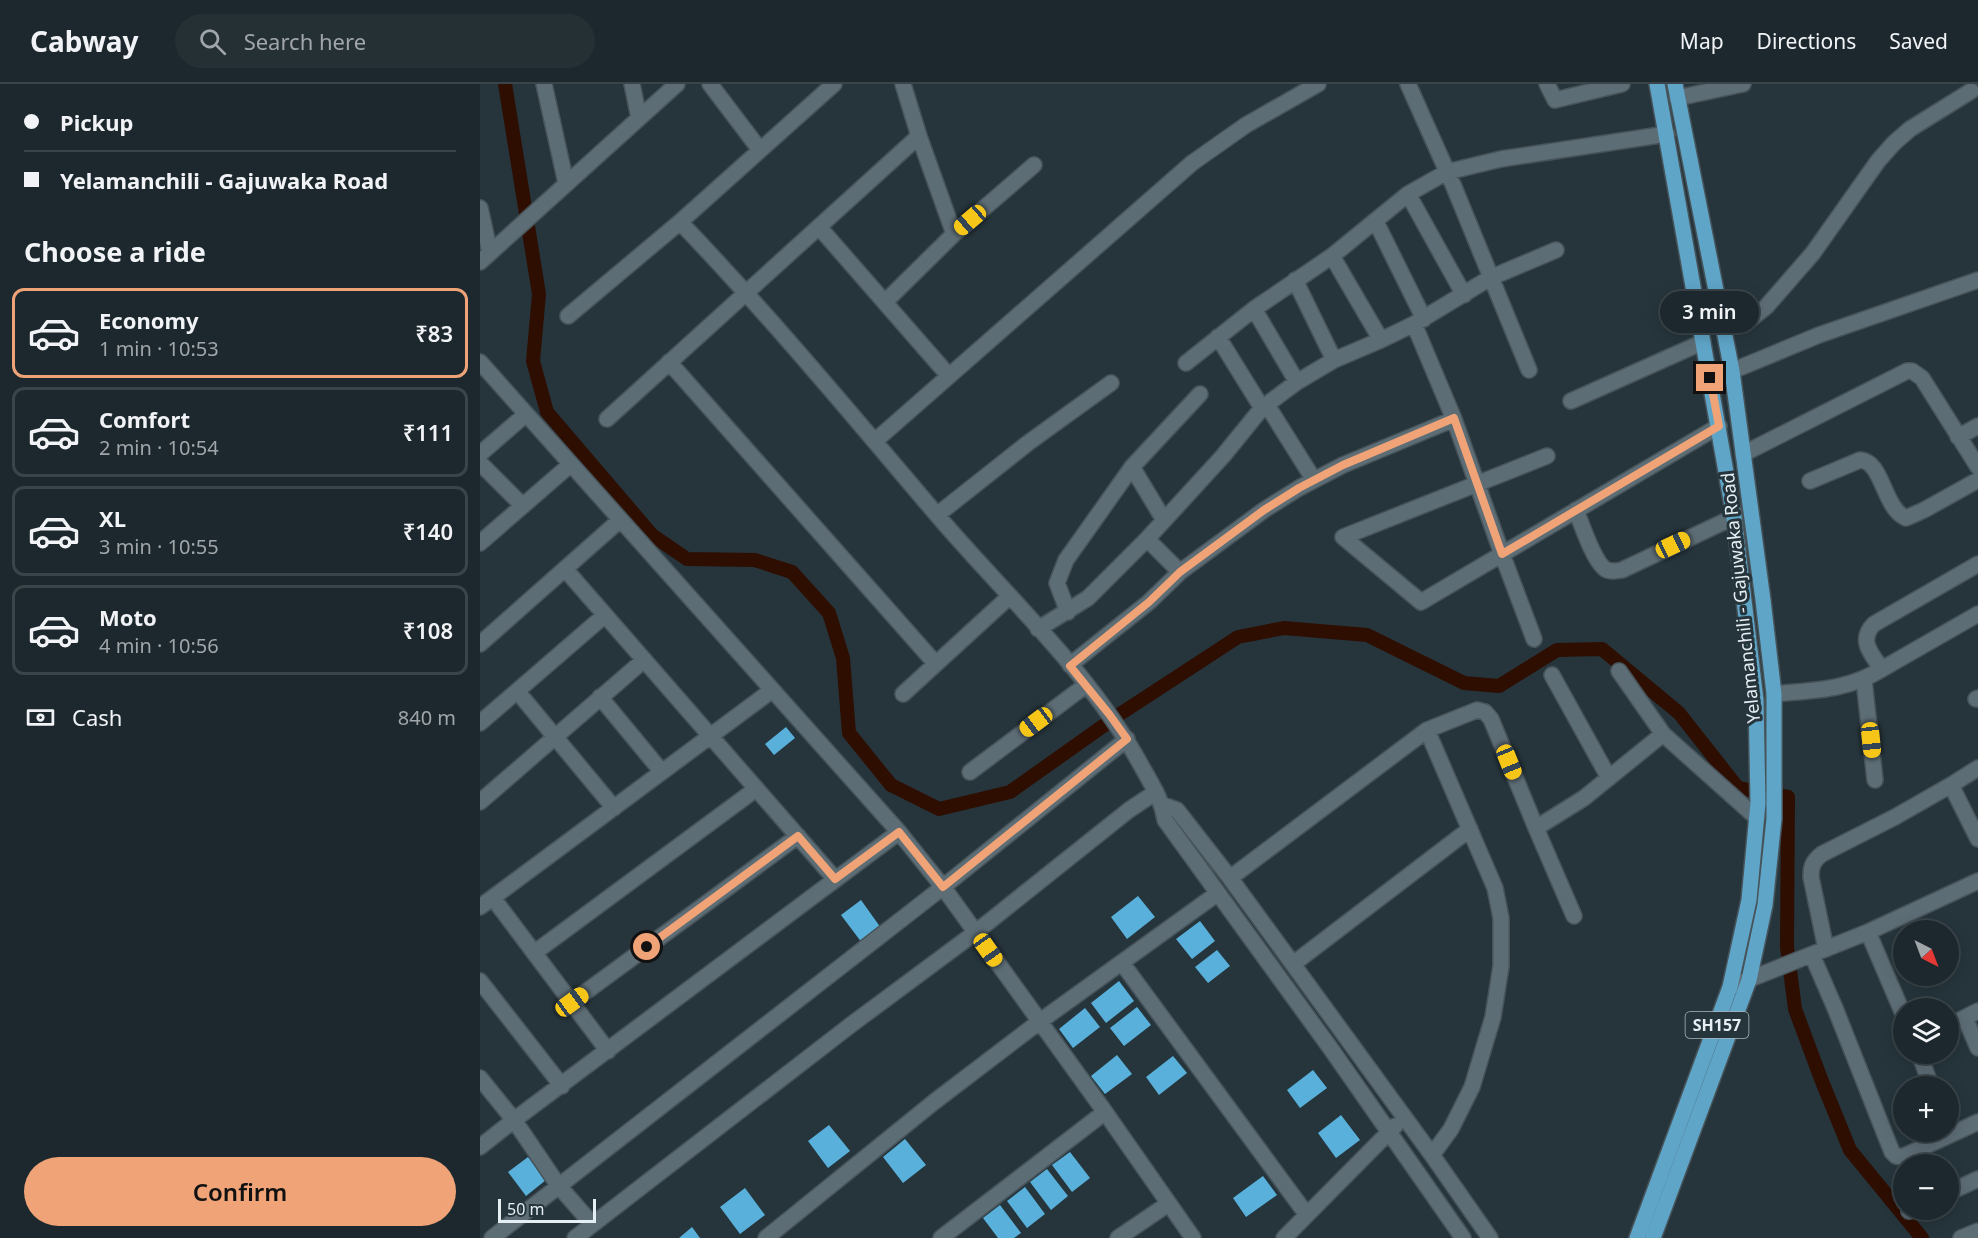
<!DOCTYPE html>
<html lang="en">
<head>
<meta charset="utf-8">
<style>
	:root { --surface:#1c282d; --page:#253035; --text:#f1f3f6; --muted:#a0a6aa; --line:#3a4449; --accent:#efa377 }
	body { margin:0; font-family:"Noto Sans",sans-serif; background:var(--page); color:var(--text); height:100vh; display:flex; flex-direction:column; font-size:22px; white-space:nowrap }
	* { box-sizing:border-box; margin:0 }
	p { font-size:20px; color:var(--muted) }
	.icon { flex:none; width:33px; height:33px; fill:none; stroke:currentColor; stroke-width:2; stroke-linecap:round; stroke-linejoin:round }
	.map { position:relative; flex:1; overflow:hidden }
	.drawer { display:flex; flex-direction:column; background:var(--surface); width:480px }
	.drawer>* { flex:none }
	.hud { display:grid; align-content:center; height:132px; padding:0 24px; background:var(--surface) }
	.needle { width:39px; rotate:138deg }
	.tools { position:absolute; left:1413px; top:836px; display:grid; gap:12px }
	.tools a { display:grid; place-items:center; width:66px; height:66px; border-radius:50%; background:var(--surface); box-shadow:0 3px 15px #0003,0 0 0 2px var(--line); font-size:30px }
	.scale { position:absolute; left:18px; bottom:15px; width:98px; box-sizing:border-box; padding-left:6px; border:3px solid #e5eef3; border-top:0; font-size:16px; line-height:21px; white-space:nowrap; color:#e5eef3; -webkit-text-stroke:4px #26353c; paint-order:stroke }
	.end { position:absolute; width:27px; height:27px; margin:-14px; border:8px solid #efa377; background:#111; box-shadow:0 0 0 3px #111 }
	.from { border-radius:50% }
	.bubble { position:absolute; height:42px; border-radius:21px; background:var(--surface); box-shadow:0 3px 15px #0003,0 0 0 2px var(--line); font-size:20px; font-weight:600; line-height:42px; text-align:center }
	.car { position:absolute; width:18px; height:36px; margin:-18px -9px; border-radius:8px; box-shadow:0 0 4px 2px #0007; background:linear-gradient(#f5c518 24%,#345 0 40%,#f5c518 0 76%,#345 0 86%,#f5c518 0) }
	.hud b { display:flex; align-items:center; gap:21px; height:57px; font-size:22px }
	.hud b+b { border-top:2px solid var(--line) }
	.hud i { width:15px; height:15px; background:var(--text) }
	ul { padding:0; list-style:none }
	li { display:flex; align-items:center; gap:18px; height:90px; margin:0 12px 9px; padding:0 12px; border:3px solid var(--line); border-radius:12px }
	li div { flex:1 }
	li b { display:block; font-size:22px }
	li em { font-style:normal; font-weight:600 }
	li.active { border-color:var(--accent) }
	li>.icon { width:54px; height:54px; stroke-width:1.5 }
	h2 { padding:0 24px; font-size:27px; line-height:72px }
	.pay { display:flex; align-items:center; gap:15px; height:66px; padding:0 24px; font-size:22px }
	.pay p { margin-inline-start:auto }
	.cta { display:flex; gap:12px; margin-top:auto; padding:12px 24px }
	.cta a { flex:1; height:69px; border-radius:36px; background:var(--accent); color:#111; font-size:24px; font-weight:600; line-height:69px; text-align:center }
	header { display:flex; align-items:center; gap:36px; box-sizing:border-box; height:84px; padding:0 30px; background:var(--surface); border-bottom:2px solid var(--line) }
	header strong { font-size:28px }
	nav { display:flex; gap:33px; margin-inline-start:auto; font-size:21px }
	.search { width:420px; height:54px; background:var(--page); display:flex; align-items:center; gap:15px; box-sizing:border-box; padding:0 21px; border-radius:33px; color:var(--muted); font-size:22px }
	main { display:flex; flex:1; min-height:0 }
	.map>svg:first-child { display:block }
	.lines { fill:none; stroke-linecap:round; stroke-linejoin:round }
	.canal { stroke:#2e0e00; stroke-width:14 }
	.building { fill:#59b1db }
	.minor-casing { stroke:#465359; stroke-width:18 }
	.major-casing { stroke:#465359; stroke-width:18 }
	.minor { stroke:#5d6d76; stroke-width:15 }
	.major { stroke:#5fa5c8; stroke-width:15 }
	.route { stroke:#efa377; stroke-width:8 }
	.labels { text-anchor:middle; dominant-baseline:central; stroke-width:6; stroke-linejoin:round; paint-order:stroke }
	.shield { fill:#26353c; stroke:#acb6bc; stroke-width:1.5 }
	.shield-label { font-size:16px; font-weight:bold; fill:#e5eef3 }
	.street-label { font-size:18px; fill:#e5eef3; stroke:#26353c }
</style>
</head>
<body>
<header>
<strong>Cabway</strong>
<div class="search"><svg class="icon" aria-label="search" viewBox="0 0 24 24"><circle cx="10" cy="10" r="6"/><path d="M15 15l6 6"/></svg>Search here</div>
<nav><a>Map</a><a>Directions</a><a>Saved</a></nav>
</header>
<main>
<section class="drawer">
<div class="hud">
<b><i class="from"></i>Pickup</b>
<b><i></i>Yelamanchili - Gajuwaka Road</b>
</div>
<h2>Choose a ride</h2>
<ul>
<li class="active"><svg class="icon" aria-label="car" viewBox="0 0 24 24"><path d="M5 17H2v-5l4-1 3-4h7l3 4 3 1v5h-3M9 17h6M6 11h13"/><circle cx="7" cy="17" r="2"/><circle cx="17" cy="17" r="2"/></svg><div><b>Economy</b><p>1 min · 10:53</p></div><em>₹83</em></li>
<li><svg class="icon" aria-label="car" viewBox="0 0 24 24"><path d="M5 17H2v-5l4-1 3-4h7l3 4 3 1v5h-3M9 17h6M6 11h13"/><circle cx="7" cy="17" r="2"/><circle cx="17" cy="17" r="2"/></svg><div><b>Comfort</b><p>2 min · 10:54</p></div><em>₹111</em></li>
<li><svg class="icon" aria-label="car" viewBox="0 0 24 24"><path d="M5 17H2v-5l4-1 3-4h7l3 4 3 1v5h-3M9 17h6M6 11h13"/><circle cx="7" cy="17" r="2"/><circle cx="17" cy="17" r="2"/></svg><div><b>XL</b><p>3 min · 10:55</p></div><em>₹140</em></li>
<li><svg class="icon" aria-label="car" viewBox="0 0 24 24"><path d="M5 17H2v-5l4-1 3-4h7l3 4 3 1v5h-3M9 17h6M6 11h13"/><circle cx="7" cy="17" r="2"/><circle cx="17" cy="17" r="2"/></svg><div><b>Moto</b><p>4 min · 10:56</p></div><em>₹108</em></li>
</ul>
<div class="pay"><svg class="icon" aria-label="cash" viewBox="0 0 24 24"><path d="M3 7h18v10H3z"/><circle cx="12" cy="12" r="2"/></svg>Cash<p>840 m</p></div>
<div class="cta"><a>Confirm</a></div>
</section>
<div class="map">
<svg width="1498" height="1154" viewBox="0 0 1498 1154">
	<rect width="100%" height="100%" fill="#26353c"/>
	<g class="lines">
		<path class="canal" d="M 25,0 L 59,210 L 53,277 L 67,328 L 172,451 L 207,475 L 275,476 L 312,488 L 349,529 L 363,574 L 369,649 L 411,701 L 459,725 L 530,708 L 640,630 L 758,553 L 804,544 L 887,551 L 984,599 L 1019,602 L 1077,566 L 1122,565 L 1199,629 L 1258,704 L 1308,713 L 1307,863 L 1315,925 L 1341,995 L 1370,1066 L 1442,1154"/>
	</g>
	<path class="building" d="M 306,643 L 315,654 L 294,671 L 285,660 Z
		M 658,812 L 675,833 L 647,855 L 631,833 Z
		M 381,816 L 401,844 L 382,859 L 361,831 Z
		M 720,837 L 735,857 L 712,875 L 696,855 Z
		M 737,866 L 750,882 L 728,899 L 715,883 Z
		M 639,897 L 654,917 L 626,939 L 611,919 Z
		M 657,923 L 671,941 L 644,962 L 630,944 Z
		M 605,924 L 620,943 L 593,964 L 579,945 Z
		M 637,971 L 652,990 L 625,1010 L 611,992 Z
		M 693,972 L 707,989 L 679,1011 L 666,993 Z
		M 833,986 L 847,1004 L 820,1024 L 807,1006 Z
		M 861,1031 L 880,1056 L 856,1074 L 838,1049 Z
		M 349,1041 L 370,1067 L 348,1084 L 328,1057 Z
		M 425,1055 L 446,1081 L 423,1099 L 403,1073 Z
		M 590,1068 L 610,1094 L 592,1108 L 572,1081 Z
		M 48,1073 L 66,1096 L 46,1112 L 28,1088 Z
		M 567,1085 L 588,1112 L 571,1126 L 550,1098 Z
		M 783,1092 L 797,1111 L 766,1133 L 753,1114 Z
		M 545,1103 L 565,1130 L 547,1144 L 527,1117 Z
		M 265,1104 L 285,1131 L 260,1150 L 240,1123 Z
		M 520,1121 L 541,1149 L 534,1154 L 518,1154 L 503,1134 Z
		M 212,1143 L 220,1154 L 199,1154 Z"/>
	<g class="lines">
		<g class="minor-casing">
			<path id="minor" d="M 64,0 L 86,99
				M 152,0 L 159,34
				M 230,0 L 280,66
				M 423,0 L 439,52 L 474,150
				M 928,0 L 974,103 L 1049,286
				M 1067,0 L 1075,16 L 1142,0
				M 1197,14 L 1263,0
				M 928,110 L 984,211
				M 0,124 L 10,169
				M 200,138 C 290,232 373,332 457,431 C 526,512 611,589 662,683 C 672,701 682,716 685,736 L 851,965 L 983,1154
				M 896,138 L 944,235
				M 339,143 L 469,292
				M 0,178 L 197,0
				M 815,196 L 854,276
				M 405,218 L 474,150 L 554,81
				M 774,225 L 817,298
				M 88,232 L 200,138 L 354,0
				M 934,240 L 974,335 L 1022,470 L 1054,555
				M 1243,245 L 1271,235 L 1286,223 L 1333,169 L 1398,77 L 1414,59 L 1430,45 L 1491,7
				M 738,253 L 782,324
				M 901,256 L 934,240 L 1010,194 L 1076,166
				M 0,278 L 419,748 L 463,803 L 625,1028 L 713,1154
				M 189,278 L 456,580
				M 706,279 L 774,225 L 852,172
				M 1252,287 L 1339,251 L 1498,196
				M 1091,317 L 1223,258
				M 787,321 L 834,396
				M 127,335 L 439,52
				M 1478,353 L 1498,342
				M 395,357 L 712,79 L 766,41 L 838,0
				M 0,370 L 46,330
				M 1263,370 L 1427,287 L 1432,287 L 1442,294 L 1498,383
				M 1067,372 L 863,453 L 941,518 L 1239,342
				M 0,379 L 43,422
				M 652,383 L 684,436
				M 1330,397 L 1380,376 C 1403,377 1403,424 1426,434 L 1444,426 L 1498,396
				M 1096,426 C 1101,439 1115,481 1127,486 C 1132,488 1137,487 1142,486 L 1254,433
				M 457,431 L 548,359 L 631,299
				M 0,459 L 91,380
				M 85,485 L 355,795
				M 700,488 L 667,455 L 743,372 L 782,324 L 817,298 L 854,276 L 901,256 L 852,172 L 928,110 L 967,88 L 1021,75 L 1187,50
				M 588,528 L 577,499 L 586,476 L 652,383 L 720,310
				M 558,545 L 608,514 L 667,455
				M 0,560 L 140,436
				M 590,581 L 669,518 L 700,488 L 784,426 L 819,404 L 863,381 L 974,335
				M 1402,585 L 1498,530
				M 1139,587 L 1183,650
				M 1072,591 L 1129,694
				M 1384,596 L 1395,696
				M 37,607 L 134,724
				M 423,610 L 529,513
				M 1294,610 C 1334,606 1366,607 1402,585 C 1391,570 1378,556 1394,540 L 1498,480
				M 120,613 L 182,688
				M 1496,615 L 1498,614
				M 0,639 L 125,531
				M 947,646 L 997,626 L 1005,628 L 1011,635 L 1056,744 L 1104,714 L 1183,650 L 1277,734
				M 1498,684 L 1471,701 L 1498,755
				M 490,688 L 606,601
				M 0,718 L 164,576
				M 683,721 L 697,726 L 750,794 L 952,1071 L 1010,1154
				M 1056,744 L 1094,832
				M 750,794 L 947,646 L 1015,804 L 1021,834 L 1021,882 L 1013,933 L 992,1003 L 971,1045 L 952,1071
				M 13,814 L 128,967
				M 0,823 L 291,607
				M 1388,848 L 1424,932
				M 1346,865 L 1331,793 C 1331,782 1333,777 1342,770 L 1415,733 L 1471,701
				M 54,869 L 276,705
				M 1332,871 L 1355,924 L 1412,1068 L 1416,1072 L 1422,1073 L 1498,1038
				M 642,879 L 827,1131
				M 813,880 L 990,745
				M 0,897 L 82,1002
				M 1250,903 L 1388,848 L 1498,797
				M 92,918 L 318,752
				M 1485,934 L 1498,964
				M 1468,942 L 1498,927
				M 1439,969 L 1451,1002
				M 0,994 L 34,1036 L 78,1101 L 112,1140
				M 0,1063 L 34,1036 L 419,748
				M 1468,1109 L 1498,1095
				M 1429,1127 L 1432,1125
				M 12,1154 L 463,803 L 647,655
				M 95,1154 L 372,940 L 496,848 L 649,726 L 676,708
				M 286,1154 L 454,1018 L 559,938 L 738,809
				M 461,1154 L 625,1028
				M 638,1154 L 688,1120
				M 804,1154 L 915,1042
				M 1481,1154 L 1498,1147"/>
		</g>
		<g class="major-casing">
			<path id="major" d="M 1157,1154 L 1250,903 L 1269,816 L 1278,719 L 1276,616 L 1254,433 L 1177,0
				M 1173,1154 L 1269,896 L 1285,821 L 1294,735 L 1294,610 L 1283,516 L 1252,287 L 1195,0"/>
		</g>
		<use href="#minor" class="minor"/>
		<use href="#major" class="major"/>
	</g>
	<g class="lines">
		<path class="route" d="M 167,863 L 318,752 L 355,795 L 419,748 L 463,803 L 647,655 L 629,630 L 590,582 L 669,518 L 700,488 L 784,426 L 819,404 L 863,381 L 974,334 L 1022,470 L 1239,342 L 1230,294"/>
	</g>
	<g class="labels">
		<rect class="shield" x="1205.5" y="928" width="63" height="26" rx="4.5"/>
		<g class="shield-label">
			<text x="1237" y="941">SH157</text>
		</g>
		<g class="street-label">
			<text transform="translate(1260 514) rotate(-96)">Yelamanchili - Gajuwaka Road</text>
		</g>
	</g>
</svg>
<div class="tools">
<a><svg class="needle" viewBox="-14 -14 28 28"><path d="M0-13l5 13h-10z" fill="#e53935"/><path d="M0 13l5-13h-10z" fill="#a0a6aa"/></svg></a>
<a><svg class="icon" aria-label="layers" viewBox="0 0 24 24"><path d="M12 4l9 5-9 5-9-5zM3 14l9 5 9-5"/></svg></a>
<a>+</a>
<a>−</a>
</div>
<div class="scale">50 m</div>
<i class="end from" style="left:167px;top:863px"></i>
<i class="end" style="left:1230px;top:294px"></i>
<div class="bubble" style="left:1180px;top:207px;width:99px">3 min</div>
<i class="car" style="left:490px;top:136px;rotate:229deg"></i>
<i class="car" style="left:1193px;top:461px;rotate:65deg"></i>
<i class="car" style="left:556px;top:638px;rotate:233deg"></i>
<i class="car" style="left:1391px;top:656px;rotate:174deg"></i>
<i class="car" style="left:1029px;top:678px;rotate:158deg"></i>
<i class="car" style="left:508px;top:866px;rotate:145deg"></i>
<i class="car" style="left:92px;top:918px;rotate:54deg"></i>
</div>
</main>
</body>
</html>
